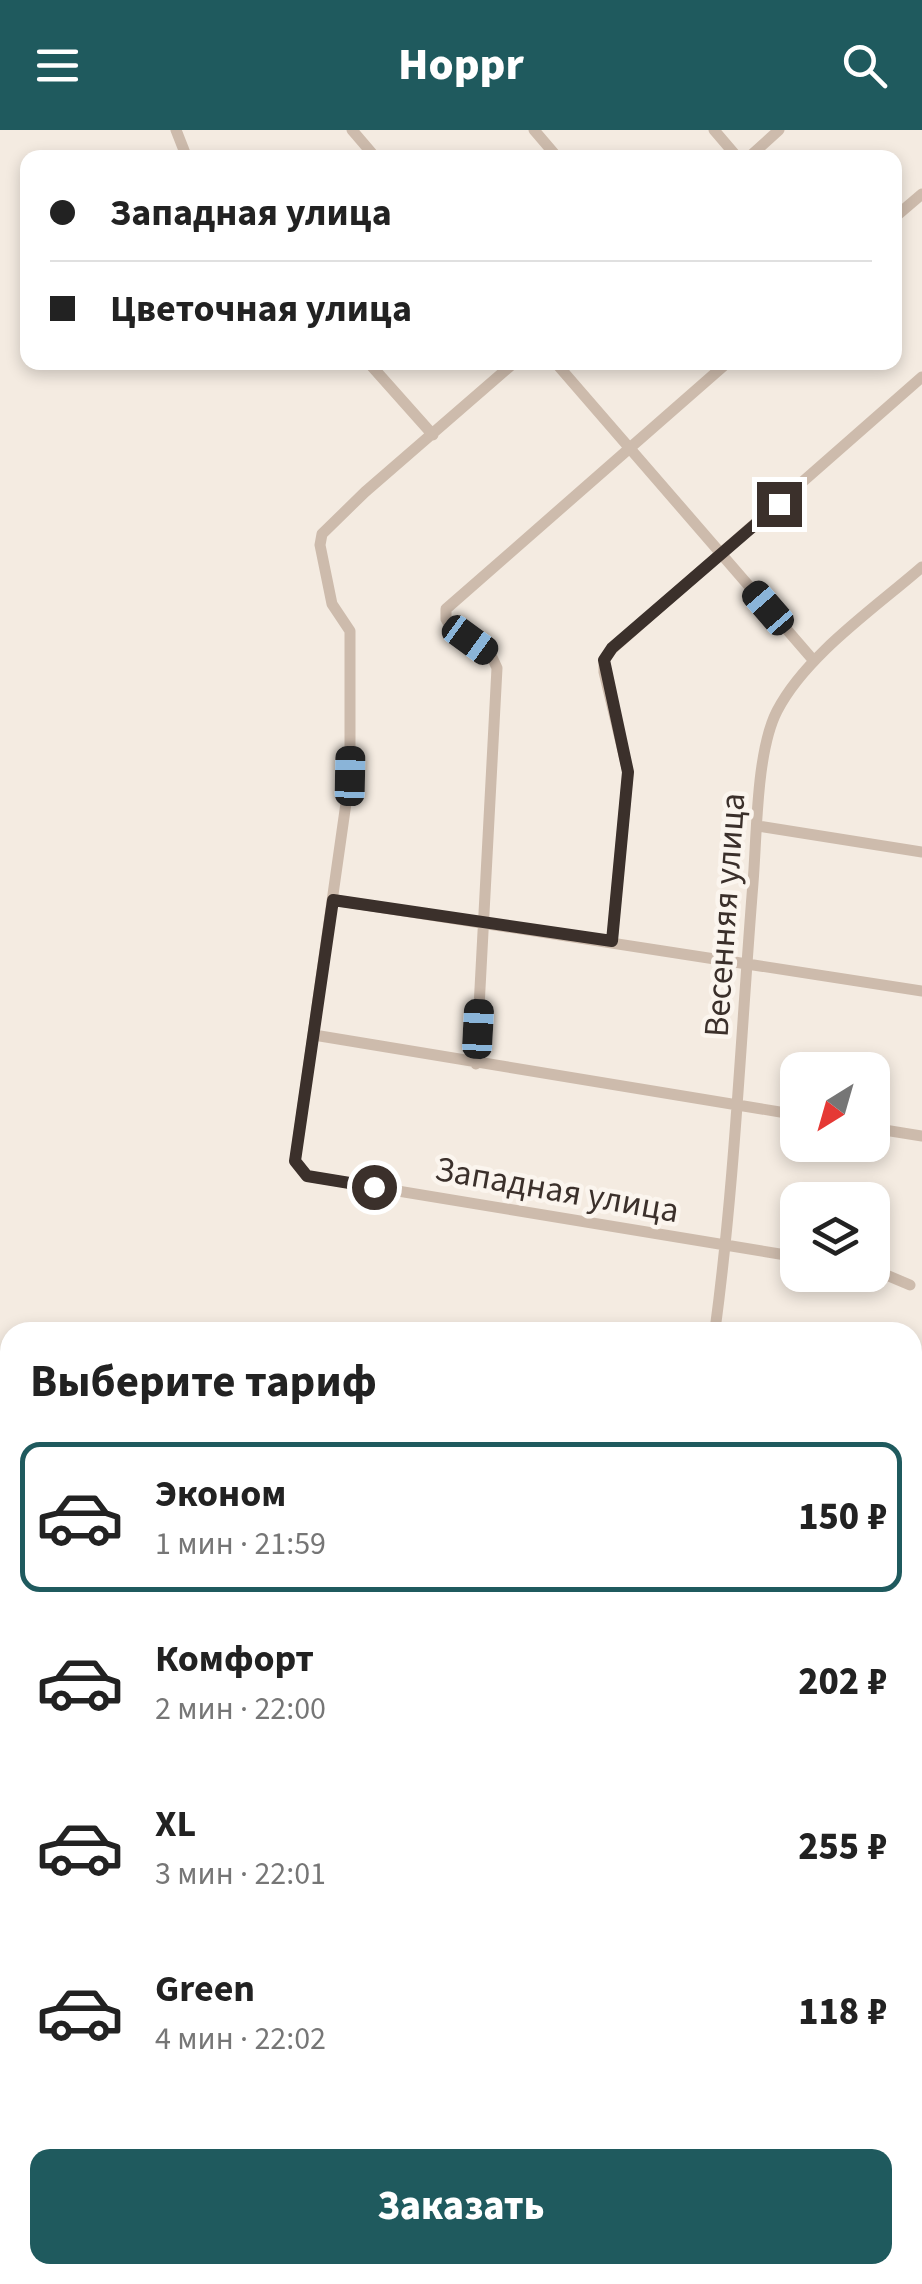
<!DOCTYPE html>
<html lang="ru">
<head>
<meta charset="utf-8">
<style>
	:root { --surface:#fff; --page:#f2f2f2; --text:#222; --muted:#767676; --line:#e0e0e0; --accent:#1f5a5e }
	body { margin:0; font-family:"Source Sans 3",sans-serif; background:var(--page); color:var(--text); height:100vh; display:flex; flex-direction:column; font-size:38px; white-space:nowrap }
	* { box-sizing:border-box; margin:0 }
	p { font-size:32px; color:var(--muted) }
	.icon { flex:none; width:55px; height:55px; fill:none; stroke:currentColor; stroke-width:2; stroke-linecap:round; stroke-linejoin:round }
	.map { position:relative; flex:1; overflow:hidden }
	.sheet { position:absolute; left:0px; top:1192px; width:922px; height:962px; display:flex; flex-direction:column; background:var(--surface); border-radius:30px 30px 0 0; box-shadow:0 5px 15px #0003 }
	.sheet>* { flex:none }
	.top-card { position:absolute; left:20px; top:20px; width:882px; height:220px; border-radius:20px; box-shadow:0 5px 15px #0003; display:grid; align-content:center; height:220px; padding:0 30px; background:var(--surface) }
	.needle { width:65px; rotate:217deg }
	.fabs { position:absolute; left:780px; top:922px; display:grid; gap:20px }
	.fabs a { display:grid; place-items:center; width:110px; height:110px; border-radius:20px; background:var(--surface); box-shadow:0 5px 15px #0003; font-size:50px }
	.end { position:absolute; width:45px; height:45px; margin:-22px; border:12px solid #3b302b; background:#fff; box-shadow:0 0 0 5px #fff }
	.from { border-radius:50% }
	.car { position:absolute; width:30px; height:60px; margin:-30px -15px; border-radius:12px; box-shadow:0 0 8px 2px #0007; background:linear-gradient(#222 24%,#8ab4d8 0 40%,#222 0 76%,#8ab4d8 0 86%,#222 0) }
	.top-card b { display:flex; align-items:center; gap:35px; height:95px; font-size:38px }
	.top-card b+b { border-top:2px solid var(--line) }
	.top-card i { width:25px; height:25px; background:var(--text) }
	ul { padding:0; list-style:none }
	li { display:flex; align-items:center; gap:30px; height:150px; margin:0 20px 15px; padding:0 10px; border:5px solid transparent; border-radius:20px }
	li div { flex:1 }
	li b { display:block; font-size:38px }
	li em { font-style:normal; font-weight:800 }
	li.on { border-color:var(--accent) }
	li>.icon { width:90px; height:90px; stroke-width:1.5 }
	h2 { padding:0 30px; font-size:45px; line-height:120px }
	.action { display:flex; gap:20px; margin-top:auto; padding:20px 30px }
	.action a { flex:1; height:115px; border-radius:20px; background:var(--accent); color:#fff; font-size:40px; font-weight:800; line-height:115px; text-align:center }
	header { display:flex; justify-content:space-between; align-items:center; height:130px; padding:0 30px; background:var(--accent); color:#fff; font-size:45px; font-weight:800 }
	.map>svg:first-child { display:block }
	.lines { fill:none; stroke-linecap:round; stroke-linejoin:round }
	.minor { stroke:#cdbbac; stroke-width:11 }
	.route { stroke:#3b302b; stroke-width:12 }
	.labels { text-anchor:middle; dominant-baseline:central; stroke-width:9; stroke-linejoin:round; paint-order:stroke }
	.street-label { font-size:35px; fill:#3b302b; stroke:#fbf5ee }
</style>
</head>
<body>
<header><svg class="icon" aria-label="menu" viewBox="0 0 24 24"><path d="M4 6h16M4 12h16M4 18h16"/></svg>Hoppr<svg class="icon" aria-label="search" viewBox="0 0 24 24"><circle cx="10" cy="10" r="6"/><path d="M15 15l6 6"/></svg></header>
<div class="map">
<svg width="922" height="2154" viewBox="0 0 922 2154">
	<rect width="100%" height="100%" fill="#f4ebe1"/>
	<g class="lines">
		<path class="minor" d="M 176,0 L 187,28
			M 352,0 L 376,28
			M 534,0 L 558,28
			M 714,0 L 738,28
			M 748,28 L 779,0
			M 895,87 L 922,64
			M 368,232 L 433,305
			M 515,232 L 365,362 L 322,404 L 320,415 L 332,474 L 350,501 L 350,645 L 295,1031 L 307,1046 L 798,1127
			M 555,232 L 814,531
			M 758,696 L 922,722
			M 333,770 L 922,861
			M 612,811 L 628,642 L 604,542 L 604,530 L 612,519 L 922,247
			M 314,905 L 798,985
			M 476,934 L 497,538 L 491,525 L 450,496 L 446,489 L 446,479 L 728,232
			M 872,998 L 922,1006
			M 872,1139 L 910,1155
			M 715,1200 C 735,1051 741,902 753,753 C 757,705 756,622 777,581 C 806,525 875,478 922,437
			M 912,1616 L 922,1618
			M 912,1748 L 922,1750
			M 912,1851 L 922,1853
			M 912,1975 L 922,1978
			M 912,2107 L 922,2110
			M 506,2145 L 543,2154
			M 153,2154 L 155,2145
			M 256,2154 L 259,2145
			M 357,2154 L 359,2145
			M 460,2154 L 462,2145
			M 585,2154 L 590,2145"/>
	</g>
	<g class="lines">
		<path class="route" d="M 374,1057 L 307,1046 L 295,1031 L 333,770 L 612,811 L 628,642 L 604,530 L 612,518 L 779,374"/>
	</g>
	<g class="labels">
		<g class="street-label">
			<text transform="translate(725 785) rotate(-86)">Весенняя улица</text>
			<text transform="translate(557 1060) rotate(10)">Западная улица</text>
		</g>
	</g>
</svg>
<div class="fabs">
<a><svg class="needle" viewBox="-14 -14 28 28"><path d="M0-13l5 13h-10z" fill="#e53935"/><path d="M0 13l5-13h-10z" fill="#767676"/></svg></a>
<a><svg class="icon" aria-label="layers" viewBox="0 0 24 24"><path d="M12 4l9 5-9 5-9-5zM3 14l9 5 9-5"/></svg></a>
</div>
<i class="end from" style="left:374px;top:1057px"></i>
<i class="end" style="left:779px;top:374px"></i>
<i class="car" style="left:768px;top:478px;rotate:319deg"></i>
<i class="car" style="left:470px;top:510px;rotate:126deg"></i>
<i class="car" style="left:350px;top:646px;rotate:1deg"></i>
<i class="car" style="left:478px;top:899px;rotate:3deg"></i>
<div class="top-card">
<b><i class="from"></i>Западная улица</b>
<b><i></i>Цветочная улица</b>
</div>
<section class="sheet">
<h2>Выберите тариф</h2>
<ul>
<li class="on"><svg class="icon" aria-label="car" viewBox="0 0 24 24"><path d="M5 17H2v-5l4-1 3-4h7l3 4 3 1v5h-3M9 17h6M6 11h13"/><circle cx="7" cy="17" r="2"/><circle cx="17" cy="17" r="2"/></svg><div><b>Эконом</b><p>1 мин · 21:59</p></div><em>150 ₽</em></li>
<li><svg class="icon" aria-label="car" viewBox="0 0 24 24"><path d="M5 17H2v-5l4-1 3-4h7l3 4 3 1v5h-3M9 17h6M6 11h13"/><circle cx="7" cy="17" r="2"/><circle cx="17" cy="17" r="2"/></svg><div><b>Комфорт</b><p>2 мин · 22:00</p></div><em>202 ₽</em></li>
<li><svg class="icon" aria-label="car" viewBox="0 0 24 24"><path d="M5 17H2v-5l4-1 3-4h7l3 4 3 1v5h-3M9 17h6M6 11h13"/><circle cx="7" cy="17" r="2"/><circle cx="17" cy="17" r="2"/></svg><div><b>XL</b><p>3 мин · 22:01</p></div><em>255 ₽</em></li>
<li><svg class="icon" aria-label="car" viewBox="0 0 24 24"><path d="M5 17H2v-5l4-1 3-4h7l3 4 3 1v5h-3M9 17h6M6 11h13"/><circle cx="7" cy="17" r="2"/><circle cx="17" cy="17" r="2"/></svg><div><b>Green</b><p>4 мин · 22:02</p></div><em>118 ₽</em></li>
</ul>
<div class="action"><a>Заказать</a></div>
</section>
</div>
</body>
</html>
